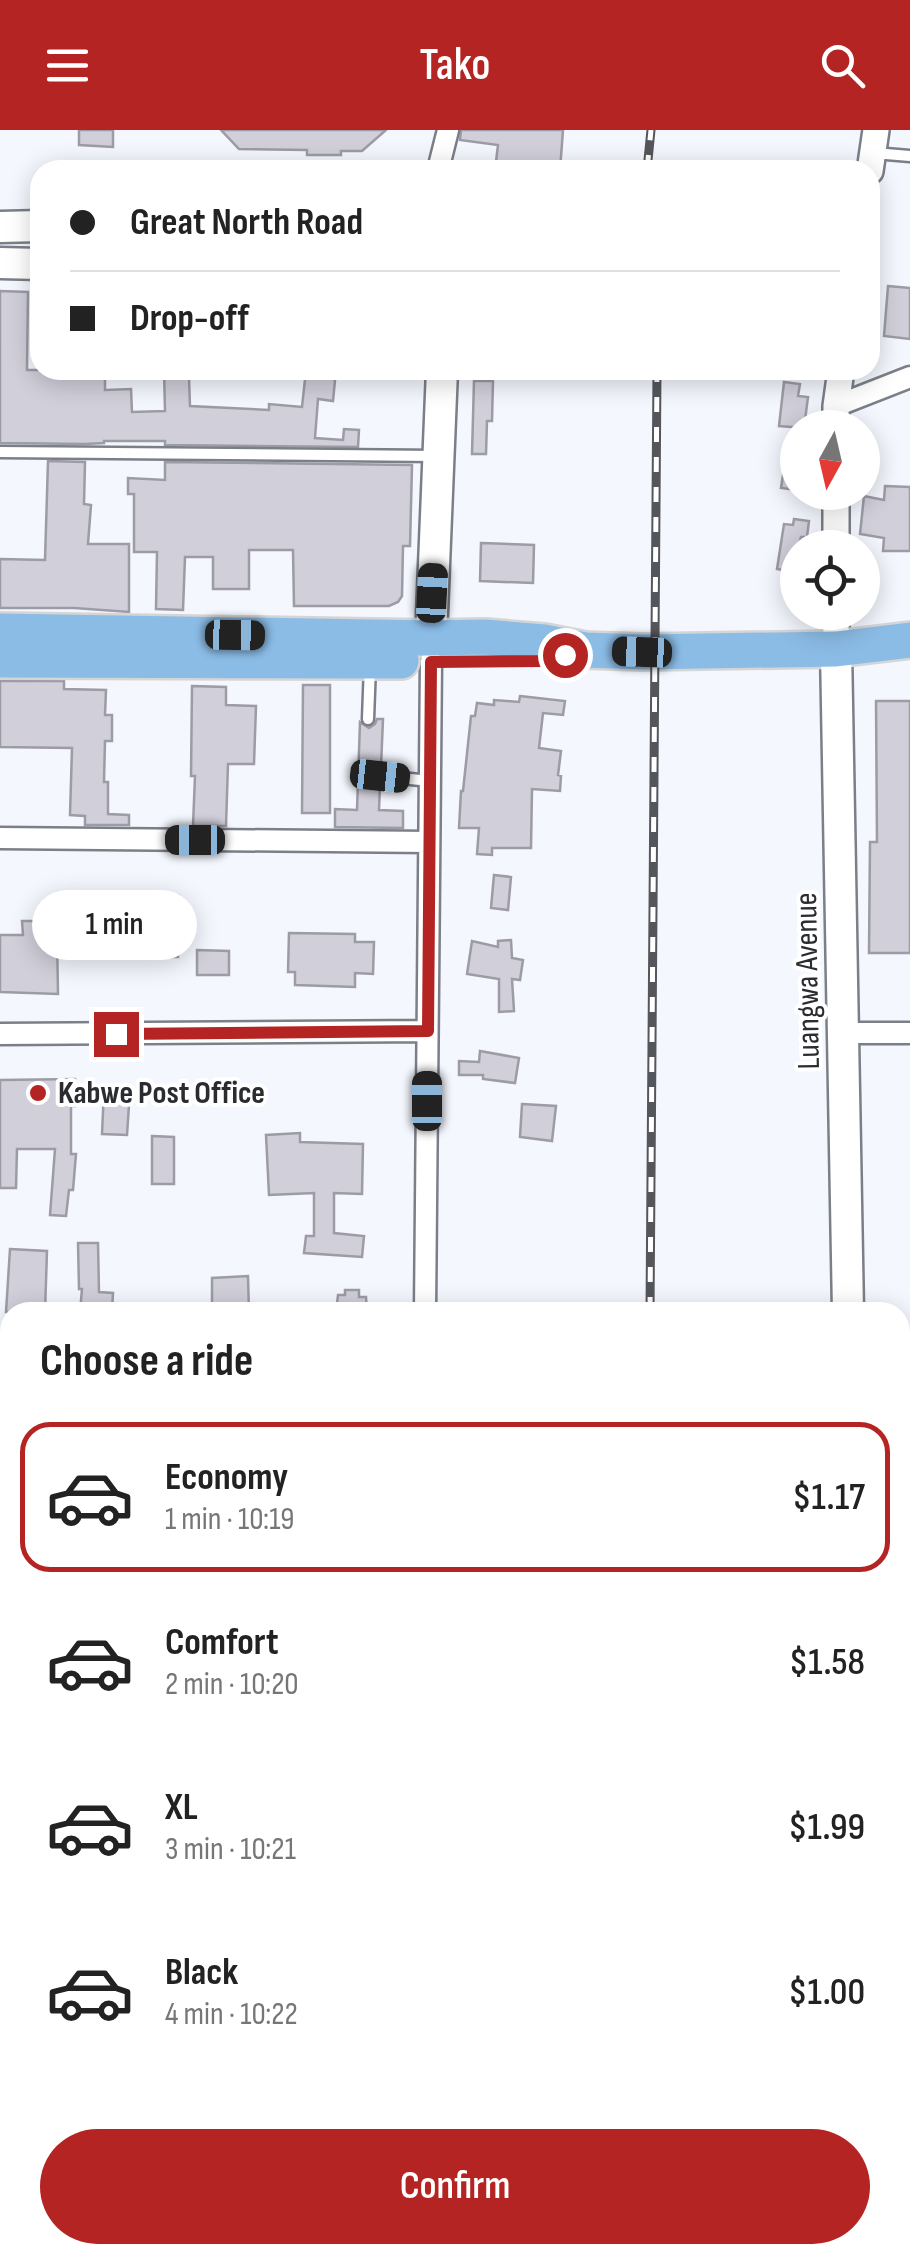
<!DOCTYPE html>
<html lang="en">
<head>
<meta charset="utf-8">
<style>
	:root { --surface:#fff; --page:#f2f2f2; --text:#222; --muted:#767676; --line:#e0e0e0; --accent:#b42422 }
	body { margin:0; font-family:"Sofia Sans Condensed",sans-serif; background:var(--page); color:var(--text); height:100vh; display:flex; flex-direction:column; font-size:38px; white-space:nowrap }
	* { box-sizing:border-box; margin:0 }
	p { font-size:32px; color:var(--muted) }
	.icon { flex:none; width:55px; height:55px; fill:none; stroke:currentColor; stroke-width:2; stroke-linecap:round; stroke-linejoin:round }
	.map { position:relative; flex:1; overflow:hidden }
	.sheet { position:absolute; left:0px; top:1172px; width:910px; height:962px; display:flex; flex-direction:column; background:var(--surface); border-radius:30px 30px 0 0; box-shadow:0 5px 25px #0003 }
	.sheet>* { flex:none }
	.banner { position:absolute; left:30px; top:30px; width:850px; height:220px; border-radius:30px; box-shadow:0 5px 25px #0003; display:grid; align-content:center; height:220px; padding:0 40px; background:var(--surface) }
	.needle { width:65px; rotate:188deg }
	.controls { position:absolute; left:780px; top:280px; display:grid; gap:20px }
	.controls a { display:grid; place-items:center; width:100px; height:100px; border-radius:50%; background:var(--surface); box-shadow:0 5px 25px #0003; font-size:50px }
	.end { position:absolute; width:45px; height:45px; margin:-22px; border:12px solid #b42422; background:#fff; box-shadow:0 0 0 5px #fff }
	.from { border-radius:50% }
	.bubble { position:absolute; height:70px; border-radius:35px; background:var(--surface); box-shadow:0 5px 25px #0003; font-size:32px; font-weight:600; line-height:70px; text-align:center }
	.car { position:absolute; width:30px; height:60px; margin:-30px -15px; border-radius:12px; box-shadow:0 0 8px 2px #0007; background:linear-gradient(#222 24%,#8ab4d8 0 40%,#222 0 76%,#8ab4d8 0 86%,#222 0) }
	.banner b { display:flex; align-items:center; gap:35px; height:95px; font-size:38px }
	.banner b+b { border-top:2px solid var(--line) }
	.banner i { width:25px; height:25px; background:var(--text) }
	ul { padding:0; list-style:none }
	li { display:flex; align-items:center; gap:30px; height:150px; margin:0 20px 15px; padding:0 20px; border:5px solid transparent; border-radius:30px }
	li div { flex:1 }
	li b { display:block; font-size:38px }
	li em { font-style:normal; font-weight:600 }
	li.selected { border-color:var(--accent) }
	li>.icon { width:90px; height:90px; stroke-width:1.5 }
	h2 { padding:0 40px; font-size:45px; line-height:120px }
	.action { display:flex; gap:20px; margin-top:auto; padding:20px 40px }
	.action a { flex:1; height:115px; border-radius:60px; background:var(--accent); color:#fff; font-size:40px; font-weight:600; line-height:115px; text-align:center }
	header { display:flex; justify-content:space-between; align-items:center; height:130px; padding:0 40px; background:var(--accent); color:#fff; font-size:45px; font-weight:600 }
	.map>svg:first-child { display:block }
	.building { fill:#d0cfda; stroke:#9c9ba6; stroke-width:2.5 }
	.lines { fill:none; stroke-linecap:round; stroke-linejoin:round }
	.service-casing { stroke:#7b7f88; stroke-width:15 }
	.minor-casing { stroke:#7b7f88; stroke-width:25 }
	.tertiary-casing { stroke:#7b7f88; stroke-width:30 }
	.secondary-casing { stroke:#7b7f88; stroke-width:35 }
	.trunk-casing { stroke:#d5d5d6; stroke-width:40 }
	.service { stroke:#fff; stroke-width:10 }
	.minor { stroke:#fff; stroke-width:20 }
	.tertiary { stroke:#fff; stroke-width:25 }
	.secondary { stroke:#fff; stroke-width:30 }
	.trunk { stroke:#8bbce6; stroke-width:35 }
	.rail-casing { stroke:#55565b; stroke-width:9 }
	.rail { stroke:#fff; stroke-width:5; stroke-dasharray:15; stroke-linecap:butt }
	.route { stroke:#b42422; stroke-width:12 }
	.poi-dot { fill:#b42422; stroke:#fff; stroke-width:4 }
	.labels { text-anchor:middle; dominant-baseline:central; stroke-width:8; stroke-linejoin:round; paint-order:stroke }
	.street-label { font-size:32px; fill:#2b2c30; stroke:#fff }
	.poi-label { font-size:32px; font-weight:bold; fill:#2b2c30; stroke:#fff; text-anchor:start }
</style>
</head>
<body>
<header><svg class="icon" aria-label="menu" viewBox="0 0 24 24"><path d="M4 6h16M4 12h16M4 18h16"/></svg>Tako<svg class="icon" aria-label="search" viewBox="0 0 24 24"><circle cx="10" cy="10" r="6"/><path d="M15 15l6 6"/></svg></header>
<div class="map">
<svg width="910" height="2134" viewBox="0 0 910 2134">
	<rect width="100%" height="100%" fill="#f4f7fe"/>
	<path class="building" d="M 79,0 L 113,0 L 113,17 L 79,15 Z
		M 221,0 L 386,0 L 362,21 L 341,21 L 341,25 L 307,25 L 307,20 L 239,19 Z
		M 461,0 L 563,0 L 560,40 L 495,40 L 498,15 L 460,10 Z
		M 888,156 L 910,158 L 910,209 L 884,206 Z
		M 0,161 L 28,162 L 27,240 L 105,240 L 105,260 L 131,259 L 132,282 L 165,281 L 164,240 L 184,240 L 184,248 L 189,248 L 190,276 L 269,280 L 269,274 L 302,277 L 306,240 L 336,240 L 333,271 L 318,269 L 315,308 L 343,310 L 344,299 L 359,300 L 358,317 L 165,315 L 165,311 L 104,311 L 104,313 L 85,314 L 0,313 Z
		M 474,251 L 493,251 L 492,291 L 487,291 L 486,324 L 472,324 Z
		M 784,252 L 800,254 L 798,266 L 808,267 L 804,298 L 779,296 Z
		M 789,306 L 798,307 L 798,360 L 781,358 Z
		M 48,331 L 85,332 L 84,374 L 91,375 L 88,414 L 129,414 L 129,482 L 74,478 L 0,478 L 0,429 L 45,430 Z
		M 165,332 L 412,335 L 410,416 L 403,416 L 402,466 L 398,472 L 389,476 L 294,476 L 293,420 L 249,420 L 249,459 L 213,459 L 213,427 L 185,427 L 183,480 L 156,479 L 157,422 L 134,422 L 134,364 L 128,364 L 128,348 L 165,350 Z
		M 885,356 L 910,357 L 910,421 L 883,421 L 884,408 L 860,404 L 864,366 L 884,370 Z
		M 794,389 L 809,391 L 807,407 L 801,407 L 798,418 L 798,435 L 795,442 L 777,439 L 784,394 L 793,395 Z
		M 481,413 L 534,415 L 533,453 L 480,451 Z
		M 0,551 L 64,551 L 64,559 L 106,560 L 105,585 L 112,585 L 112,611 L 105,611 L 104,652 L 108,652 L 108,684 L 129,685 L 129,695 L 85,695 L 85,686 L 70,685 L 72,618 L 0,617 Z
		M 303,555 L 330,555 L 330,683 L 302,683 Z
		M 192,556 L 226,557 L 226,575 L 256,576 L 254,634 L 228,634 L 226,696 L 193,696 L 195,646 L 191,646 Z
		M 520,566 L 565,571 L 563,585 L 543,583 L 539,618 L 561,621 L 558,645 L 561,646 L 560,661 L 532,659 L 531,718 L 492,718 L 492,725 L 477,724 L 479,698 L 459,698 L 461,661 L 463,661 L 471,586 L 475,586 L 477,573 L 494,575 L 494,570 L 519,572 Z
		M 876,571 L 910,571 L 910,823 L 869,823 L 870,712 L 877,712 Z
		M 377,589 L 383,589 L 381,637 L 375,640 L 372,646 L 375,652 L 380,655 L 379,680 L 403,681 L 403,698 L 335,697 L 335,679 L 357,680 L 360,592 L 369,598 L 375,594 Z
		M 494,745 L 511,747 L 508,780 L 491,778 Z
		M 157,766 L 179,766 L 178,827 L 127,826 L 128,767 Z
		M 22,791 L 46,791 L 46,806 L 57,805 L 58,864 L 0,862 L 0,805 L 23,805 Z
		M 289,803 L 355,804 L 355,812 L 374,812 L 373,844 L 355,843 L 355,857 L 295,855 L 295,842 L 288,842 Z
		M 511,810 L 512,828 L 523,830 L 520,850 L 512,849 L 514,881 L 499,882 L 499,849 L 467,844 L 472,811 L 498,817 L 498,811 Z
		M 197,820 L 229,821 L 229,845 L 197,845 Z
		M 480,921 L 519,928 L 515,953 L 483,949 L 483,945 L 459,945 L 459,931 L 479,932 Z
		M 75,949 L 75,976 L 71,976 L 71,1024 L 76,1024 L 73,1060 L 69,1060 L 66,1086 L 50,1085 L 55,1019 L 17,1019 L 16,1058 L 0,1058 L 0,950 Z
		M 104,959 L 130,960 L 127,1005 L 102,1004 Z
		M 522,974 L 556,976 L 552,1011 L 520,1007 Z
		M 300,1003 L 300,1012 L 363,1014 L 362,1064 L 334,1063 L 334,1103 L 364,1106 L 362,1127 L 304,1123 L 306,1106 L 314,1106 L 314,1063 L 269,1065 L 266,1005 Z
		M 152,1006 L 174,1007 L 174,1054 L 152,1054 Z
		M 78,1113 L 98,1113 L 99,1162 L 113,1163 L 112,1182 L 80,1182 L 82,1159 L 79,1159 Z
		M 10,1119 L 47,1121 L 45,1182 L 6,1182 Z
		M 248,1146 L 249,1182 L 212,1182 L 212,1148 Z
		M 345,1160 L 359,1160 L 359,1167 L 366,1167 L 367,1182 L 336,1182 L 338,1165 L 345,1165 Z"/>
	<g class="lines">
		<g class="service-casing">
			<path id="service" d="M 874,23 L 910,26
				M 0,322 L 437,326
				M 368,589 L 370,535
				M 381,646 L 430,651"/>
		</g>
		<g class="minor-casing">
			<path id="minor" d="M 438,40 L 448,0
				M 836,276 L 910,247
				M 0,708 L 429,712
				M 844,903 L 910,903
				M 0,904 L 427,901
				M 425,1182 L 431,531
				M 900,1284 L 910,1285
				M 0,1289 L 10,1289
				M 900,1650 L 910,1650
				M 0,1669 L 10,1669
				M 900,2042 L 910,2042
				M 415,2134 L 415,2125
				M 830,2134 L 830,2125"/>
		</g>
		<g class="tertiary-casing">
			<path id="tertiary" d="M 870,41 L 876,0
				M 836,298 L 836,276 L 841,240
				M 836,418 L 836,362
				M 836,482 L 836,519"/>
		</g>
		<g class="secondary-casing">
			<path id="secondary" d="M 0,97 L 40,96
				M 0,133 L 40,134
				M 431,508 L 442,240
				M 836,519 L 848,1182
				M 0,2036 L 10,2037"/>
		</g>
		<g class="trunk-casing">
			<path id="trunk" d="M 0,501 L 431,508 L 485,507 L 544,512 L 585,520 L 642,522 L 836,519 L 910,510
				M 0,530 L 401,531"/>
		</g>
		<use href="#service" class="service"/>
		<use href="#minor" class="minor"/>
		<use href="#tertiary" class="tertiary"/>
		<use href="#secondary" class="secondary"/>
		<use href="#trunk" class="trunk"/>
		<g class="rail-casing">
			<path id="rail" d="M 647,40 L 651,0
				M 650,1182 L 657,240
				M 643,2134 L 643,2125"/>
		</g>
		<use href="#rail" class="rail"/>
	</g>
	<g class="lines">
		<path class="route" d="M 116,904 L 428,901 L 431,532 L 545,531 L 565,525"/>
	</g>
	<circle class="poi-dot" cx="38" cy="963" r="10"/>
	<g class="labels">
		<g class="street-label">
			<text transform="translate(808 851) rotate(-91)">Luangwa Avenue</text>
		</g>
		<g class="poi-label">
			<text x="58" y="963">Kabwe Post Office</text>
		</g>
	</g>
</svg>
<div class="controls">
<a><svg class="needle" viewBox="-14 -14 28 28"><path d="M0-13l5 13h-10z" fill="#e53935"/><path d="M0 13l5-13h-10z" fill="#767676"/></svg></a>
<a><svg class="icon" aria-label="locate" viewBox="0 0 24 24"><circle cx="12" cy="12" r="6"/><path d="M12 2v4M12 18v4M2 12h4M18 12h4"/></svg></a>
</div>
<i class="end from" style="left:565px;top:525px"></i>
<i class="end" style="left:116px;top:904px"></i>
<div class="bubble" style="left:32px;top:760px;width:165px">1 min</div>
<i class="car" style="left:432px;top:463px;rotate:3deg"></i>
<i class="car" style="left:235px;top:505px;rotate:91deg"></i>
<i class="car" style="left:642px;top:522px;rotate:272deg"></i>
<i class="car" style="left:380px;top:646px;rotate:96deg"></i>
<i class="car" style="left:195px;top:710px;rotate:270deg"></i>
<i class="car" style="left:427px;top:971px;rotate:0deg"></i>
<div class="banner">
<b><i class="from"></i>Great North Road</b>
<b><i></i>Drop-off</b>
</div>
<section class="sheet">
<h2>Choose a ride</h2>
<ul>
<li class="selected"><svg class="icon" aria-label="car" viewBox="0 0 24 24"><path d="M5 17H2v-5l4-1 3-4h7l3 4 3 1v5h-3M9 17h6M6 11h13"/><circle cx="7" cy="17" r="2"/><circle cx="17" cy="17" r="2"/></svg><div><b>Economy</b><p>1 min · 10:19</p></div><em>$1.17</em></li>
<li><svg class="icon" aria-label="car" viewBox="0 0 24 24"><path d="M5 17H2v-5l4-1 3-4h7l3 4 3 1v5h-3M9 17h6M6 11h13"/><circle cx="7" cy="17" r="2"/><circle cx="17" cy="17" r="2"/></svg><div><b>Comfort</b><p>2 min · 10:20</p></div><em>$1.58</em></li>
<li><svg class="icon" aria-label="car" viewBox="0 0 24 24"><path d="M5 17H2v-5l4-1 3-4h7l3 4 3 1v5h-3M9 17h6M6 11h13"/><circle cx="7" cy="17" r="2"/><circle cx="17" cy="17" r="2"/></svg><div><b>XL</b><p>3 min · 10:21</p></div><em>$1.99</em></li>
<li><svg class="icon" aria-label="car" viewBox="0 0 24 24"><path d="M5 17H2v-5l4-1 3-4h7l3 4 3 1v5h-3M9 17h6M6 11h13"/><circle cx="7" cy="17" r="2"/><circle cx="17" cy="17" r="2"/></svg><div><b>Black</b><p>4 min · 10:22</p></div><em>$1.00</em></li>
</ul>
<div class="action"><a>Confirm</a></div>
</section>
</div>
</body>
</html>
